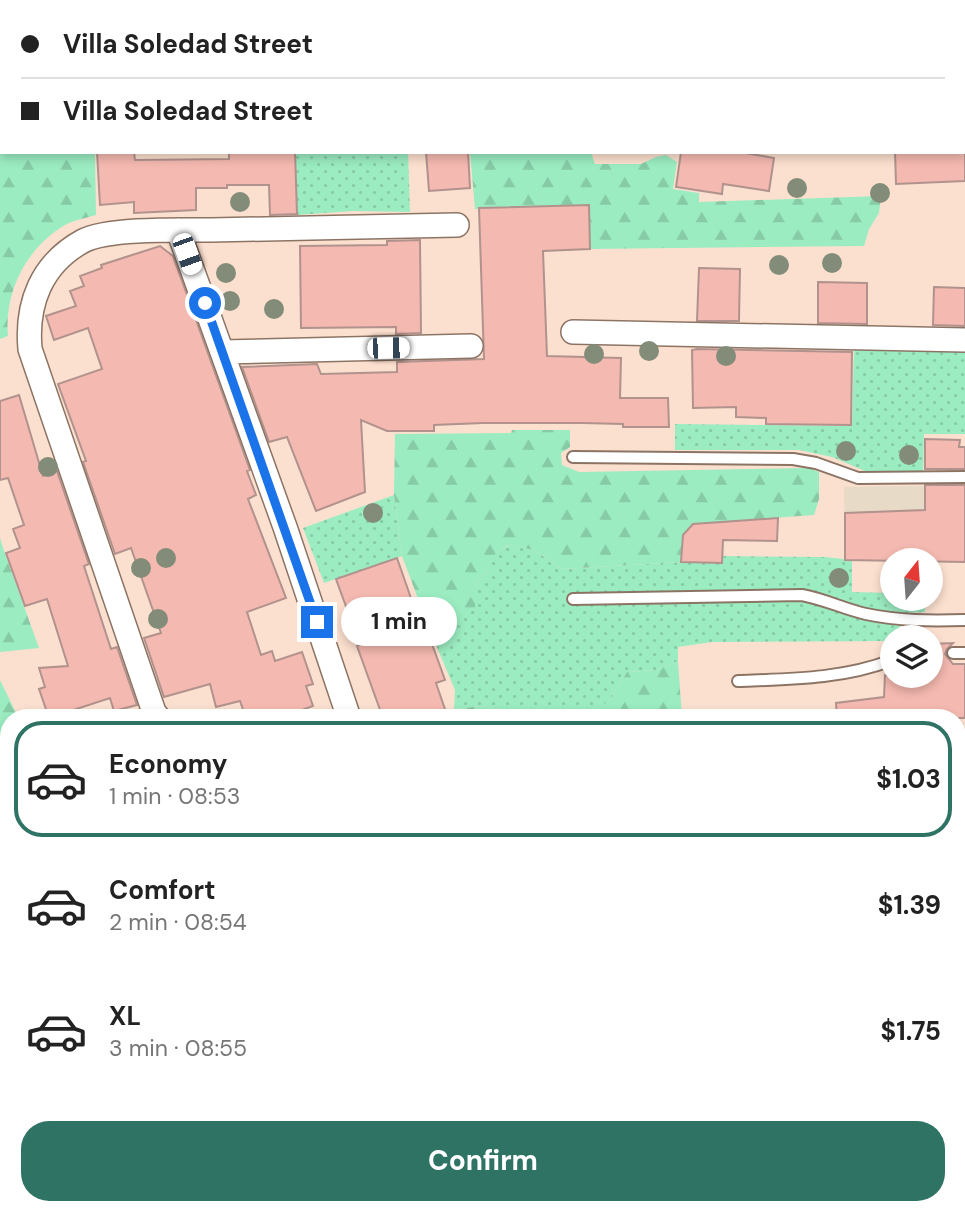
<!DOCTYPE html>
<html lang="en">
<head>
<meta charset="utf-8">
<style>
	:root { --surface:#fff; --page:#f2f2f2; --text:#222; --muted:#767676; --line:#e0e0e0; --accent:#2f7365 }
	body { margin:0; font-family:"DM Sans",sans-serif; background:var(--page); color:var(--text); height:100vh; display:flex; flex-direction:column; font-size:26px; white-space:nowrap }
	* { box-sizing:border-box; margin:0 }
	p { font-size:23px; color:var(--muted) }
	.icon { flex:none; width:38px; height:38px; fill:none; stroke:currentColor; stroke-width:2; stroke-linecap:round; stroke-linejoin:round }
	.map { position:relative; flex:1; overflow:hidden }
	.sheet { position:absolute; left:0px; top:709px; width:966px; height:506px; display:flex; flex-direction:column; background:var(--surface); border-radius:28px 28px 0 0; box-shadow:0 4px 10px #0003 }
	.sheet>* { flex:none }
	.guide { position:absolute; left:0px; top:0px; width:966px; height:154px; box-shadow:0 4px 10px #0003; display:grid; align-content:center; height:154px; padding:0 21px; background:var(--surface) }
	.needle { width:46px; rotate:17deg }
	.tools { position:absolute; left:880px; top:548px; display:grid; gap:14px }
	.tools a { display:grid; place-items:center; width:63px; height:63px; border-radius:50%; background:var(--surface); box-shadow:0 4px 10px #0003; font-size:35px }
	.end { position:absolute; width:32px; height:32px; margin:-16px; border:9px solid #1a73e8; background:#fff; box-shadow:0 0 0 4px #fff }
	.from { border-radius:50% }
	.bubble { position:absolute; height:49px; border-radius:24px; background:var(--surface); box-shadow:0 4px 10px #0003; font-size:23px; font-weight:700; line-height:49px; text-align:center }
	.car { position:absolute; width:21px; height:42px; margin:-21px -10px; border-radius:9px; box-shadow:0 0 5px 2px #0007; background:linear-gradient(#fff 24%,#345 0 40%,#fff 0 76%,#345 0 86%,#fff 0) }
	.guide b { display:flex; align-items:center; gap:24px; height:66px; font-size:26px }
	.guide b+b { border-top:2px solid var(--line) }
	.guide i { width:18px; height:18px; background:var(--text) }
	ul { padding:12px 0 0; list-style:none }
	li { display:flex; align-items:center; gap:21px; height:116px; margin:0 14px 10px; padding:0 7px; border:4px solid transparent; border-radius:28px }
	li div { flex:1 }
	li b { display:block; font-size:26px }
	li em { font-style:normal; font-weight:700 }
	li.selected { border-color:var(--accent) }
	li>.icon { width:63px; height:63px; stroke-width:1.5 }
	.action { display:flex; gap:14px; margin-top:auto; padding:14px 21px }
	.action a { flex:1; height:80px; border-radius:28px; background:var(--accent); color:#fff; font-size:28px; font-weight:700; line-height:80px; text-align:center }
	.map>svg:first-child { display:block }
	.commercial { fill:#e7dac7 }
	.grass { fill:url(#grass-dots) }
	.forest { fill:url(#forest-firs) }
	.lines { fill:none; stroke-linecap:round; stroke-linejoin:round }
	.river { stroke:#5a95d7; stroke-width:51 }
	.building { fill:#f4b9b0; stroke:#b1928d; stroke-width:2 }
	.service-casing { stroke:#8c7465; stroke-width:14 }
	.minor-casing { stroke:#8c7465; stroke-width:26 }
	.primary-casing { stroke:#fff; stroke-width:38 }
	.service { stroke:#fff; stroke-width:10 }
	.minor { stroke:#fff; stroke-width:23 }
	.primary { stroke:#e9b5ad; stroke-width:35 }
	.tree { fill:#828c79 }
	.route { stroke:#1a73e8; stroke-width:9 }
</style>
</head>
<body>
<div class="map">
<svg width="965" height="1214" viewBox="0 0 965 1214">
	<defs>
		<pattern id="grass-dots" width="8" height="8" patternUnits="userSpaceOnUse" patternTransform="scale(1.75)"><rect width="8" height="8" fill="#9becc1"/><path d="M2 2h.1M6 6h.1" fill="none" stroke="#86caa6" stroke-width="1.8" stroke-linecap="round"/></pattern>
		<pattern id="forest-firs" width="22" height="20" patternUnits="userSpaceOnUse" patternTransform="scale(1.75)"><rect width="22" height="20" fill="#9becc1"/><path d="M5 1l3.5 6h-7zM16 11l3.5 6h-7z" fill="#86caa6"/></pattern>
	</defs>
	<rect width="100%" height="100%" fill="#fce0cf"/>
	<path class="commercial" d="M 965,485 L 892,561 L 845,560 L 844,487 Z"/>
	<path class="grass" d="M 295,152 L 408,152 L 410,212 L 353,211 L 297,215 Z
		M 854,348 L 965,351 L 965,434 L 924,434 L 923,473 L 872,474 L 832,457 L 799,450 L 675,450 L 675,424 L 852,426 Z
		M 394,495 L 402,556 L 324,583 L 303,528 Z
		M 509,545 L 534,550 L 562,569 L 681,562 L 722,563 L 723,556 L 825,557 L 852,560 L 852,592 L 892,593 L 892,598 L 925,599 L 925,612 L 905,613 L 896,637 L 892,637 L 892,641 L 712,642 L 678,647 L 678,661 L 656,670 L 627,672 L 612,697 L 597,712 L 542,716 L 482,706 L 454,709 L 455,690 L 431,633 L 456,625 L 475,585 L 488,571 L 494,554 Z"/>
	<path class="forest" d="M 0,0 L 81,0 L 81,2 L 2,2 L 2,152 L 95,152 L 96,215 C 86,218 74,220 65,225 C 26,248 4,292 8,336 L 0,339 Z
		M 250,0 L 706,0 L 708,2 L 218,2 Z
		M 470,152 L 591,152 L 595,164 L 641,164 L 656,157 L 666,155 L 677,162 L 673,189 L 699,193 L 699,202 L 881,196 L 879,213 L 869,229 L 864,246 L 590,249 L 589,205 L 475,209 Z
		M 512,430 L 570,430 L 570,447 L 561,453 L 562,465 L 579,472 L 809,468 L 819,472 L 819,499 L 814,515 L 693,524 L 683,535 L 681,562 L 562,569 L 534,550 L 508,545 L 495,554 L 488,571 L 475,585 L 475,608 L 456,625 L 431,633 L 402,556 L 394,495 L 395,434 L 511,433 Z
		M 0,538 L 3,548 L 39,648 L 0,652 Z
		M 678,661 L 682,717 L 456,718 L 454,709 L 482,706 L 542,716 L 596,712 L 612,697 L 627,672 L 656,670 Z
		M 0,680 L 18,717 L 9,718 L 9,827 L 0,820 Z
		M 384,1206 L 619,1206 L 526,1214 L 389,1214 Z"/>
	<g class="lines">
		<path class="river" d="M 42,0 L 43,2
			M 0,104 L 2,102
			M 0,774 L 9,781
			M 449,1206 L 453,1214"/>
	</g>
	<path class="building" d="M 97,152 L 134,152 L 135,160 L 229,159 L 229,152 L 295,152 L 297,214 L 270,215 L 269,185 L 227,185 L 227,188 L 196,188 L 196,210 L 134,213 L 134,202 L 100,205 Z
		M 426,152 L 468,152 L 470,188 L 429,191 Z
		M 681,152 L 740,152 L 774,158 L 769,191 L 723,184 L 722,194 L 676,187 Z
		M 895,152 L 965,152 L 965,181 L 896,184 Z
		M 589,205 L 590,249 L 543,251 L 547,356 L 621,358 L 620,398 L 668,398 L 669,427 L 623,427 L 623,424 L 582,423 L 483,423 L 434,425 L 434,431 L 387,431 L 361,420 L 365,492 L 316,511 L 287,437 L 269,442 L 242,367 L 317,364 L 321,374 L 397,372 L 397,362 L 484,359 L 479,208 Z
		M 420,240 L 421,333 L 396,334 L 396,327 L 301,328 L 300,246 L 387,245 L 387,241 Z
		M 160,246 L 173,256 L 250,470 L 247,471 L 256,495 L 248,499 L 286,598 L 247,612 L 261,655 L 272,651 L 275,661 L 302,652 L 313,684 L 306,686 L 313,706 L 280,718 L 246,718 L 240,701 L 216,707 L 210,684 L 164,697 L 144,638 L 161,633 L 131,548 L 115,554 L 83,462 L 86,461 L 58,384 L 102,369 L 88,328 L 54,340 L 46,316 L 76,306 L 70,291 L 84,286 L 80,276 L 102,268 L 101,265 Z
		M 699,268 L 740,269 L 739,321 L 697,321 Z
		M 818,282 L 867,283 L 867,324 L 818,323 Z
		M 934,287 L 965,288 L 965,326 L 933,325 Z
		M 697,349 L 852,352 L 851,425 L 766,424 L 766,418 L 736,417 L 736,407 L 693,408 L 692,350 Z
		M 19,395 L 43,476 L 57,471 L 89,564 L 84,566 L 111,649 L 117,647 L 137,705 L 114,711 L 110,698 L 49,718 L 39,689 L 45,687 L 39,668 L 68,666 L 47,599 L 25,606 L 6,553 L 20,548 L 13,529 L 24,525 L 8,478 L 0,480 L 0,401 Z
		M 925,439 L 960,440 L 959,447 L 965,447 L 965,469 L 925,469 Z
		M 925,485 L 965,485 L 965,562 L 845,560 L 845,513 L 925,510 Z
		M 778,518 L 777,541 L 723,540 L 722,563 L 681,562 L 683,535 L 693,524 Z
		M 397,558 L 420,624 L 424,622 L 445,680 L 436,683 L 448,718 L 383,718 L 357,646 L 360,645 L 336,579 Z
		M 953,643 L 947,649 L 945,654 L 953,664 L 965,664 L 965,718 L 837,718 L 836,703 L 884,697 L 885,675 L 931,676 L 931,644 Z"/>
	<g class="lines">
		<g class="service-casing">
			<path id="service" d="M 573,457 L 793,459 L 816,463 L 858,478 L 965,477
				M 573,599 L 802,595 C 824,599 844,609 866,614 C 899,621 931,621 965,620
				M 953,653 L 965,653
				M 738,681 C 791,679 843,679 892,660"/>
		</g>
		<g class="minor-casing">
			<path id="minor" d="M 178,230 L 285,527 L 349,718
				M 573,332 L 965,340
				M 223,352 L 471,346
				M 159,718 L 154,712 L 30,349 C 26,304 41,264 83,241 C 108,228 180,230 211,230 C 293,228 375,227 457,225
				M 957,844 L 965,843
				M 0,1023 L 9,1027
				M 30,1206 L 31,1214"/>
		</g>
		<g class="primary-casing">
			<path id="primary" d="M 957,936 L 965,922
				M 779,1214 L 791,1206"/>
		</g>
		<use href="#service" class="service"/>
		<use href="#minor" class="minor"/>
		<use href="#primary" class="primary"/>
	</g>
	<g class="tree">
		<circle cx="797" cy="188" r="10"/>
		<circle cx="880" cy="193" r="10"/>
		<circle cx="240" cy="202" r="10"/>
		<circle cx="832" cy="263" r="10"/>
		<circle cx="779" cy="265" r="10"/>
		<circle cx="226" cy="273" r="10"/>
		<circle cx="230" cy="301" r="10"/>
		<circle cx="274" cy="309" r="10"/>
		<circle cx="649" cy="351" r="10"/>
		<circle cx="594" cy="354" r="10"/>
		<circle cx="726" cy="356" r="10"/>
		<circle cx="846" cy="451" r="10"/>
		<circle cx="909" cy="455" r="10"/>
		<circle cx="48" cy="467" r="10"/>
		<circle cx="373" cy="513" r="10"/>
		<circle cx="166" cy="558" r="10"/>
		<circle cx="141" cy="568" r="10"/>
		<circle cx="839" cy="578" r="10"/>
		<circle cx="158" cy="619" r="10"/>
	</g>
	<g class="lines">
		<path class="route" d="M 205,303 L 317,622"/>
	</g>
</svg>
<div class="tools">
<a><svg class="needle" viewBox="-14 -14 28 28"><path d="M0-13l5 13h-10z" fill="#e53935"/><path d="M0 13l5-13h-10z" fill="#767676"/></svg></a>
<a><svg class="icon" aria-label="layers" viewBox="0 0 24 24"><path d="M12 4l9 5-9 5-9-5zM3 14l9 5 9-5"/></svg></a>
</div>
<i class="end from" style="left:205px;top:303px"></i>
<i class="end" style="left:317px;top:622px"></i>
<div class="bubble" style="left:341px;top:597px;width:116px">1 min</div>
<i class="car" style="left:187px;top:254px;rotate:160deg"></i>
<i class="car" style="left:388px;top:348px;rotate:89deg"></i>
<div class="guide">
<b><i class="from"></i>Villa Soledad Street</b>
<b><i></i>Villa Soledad Street</b>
</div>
<section class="sheet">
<ul>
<li class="selected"><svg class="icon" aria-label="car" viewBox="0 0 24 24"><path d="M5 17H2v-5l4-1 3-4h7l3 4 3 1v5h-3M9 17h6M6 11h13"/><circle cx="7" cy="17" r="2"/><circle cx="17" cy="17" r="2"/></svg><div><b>Economy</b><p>1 min · 08:53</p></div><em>$1.03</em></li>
<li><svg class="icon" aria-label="car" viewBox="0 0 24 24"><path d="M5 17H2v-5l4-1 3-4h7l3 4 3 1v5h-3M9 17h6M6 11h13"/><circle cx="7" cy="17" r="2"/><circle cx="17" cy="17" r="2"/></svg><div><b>Comfort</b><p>2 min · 08:54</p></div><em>$1.39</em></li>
<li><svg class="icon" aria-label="car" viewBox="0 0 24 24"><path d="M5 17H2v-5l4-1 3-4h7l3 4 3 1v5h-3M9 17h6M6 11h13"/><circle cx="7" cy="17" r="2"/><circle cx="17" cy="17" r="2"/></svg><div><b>XL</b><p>3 min · 08:55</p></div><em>$1.75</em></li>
</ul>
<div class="action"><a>Confirm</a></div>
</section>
</div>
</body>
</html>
